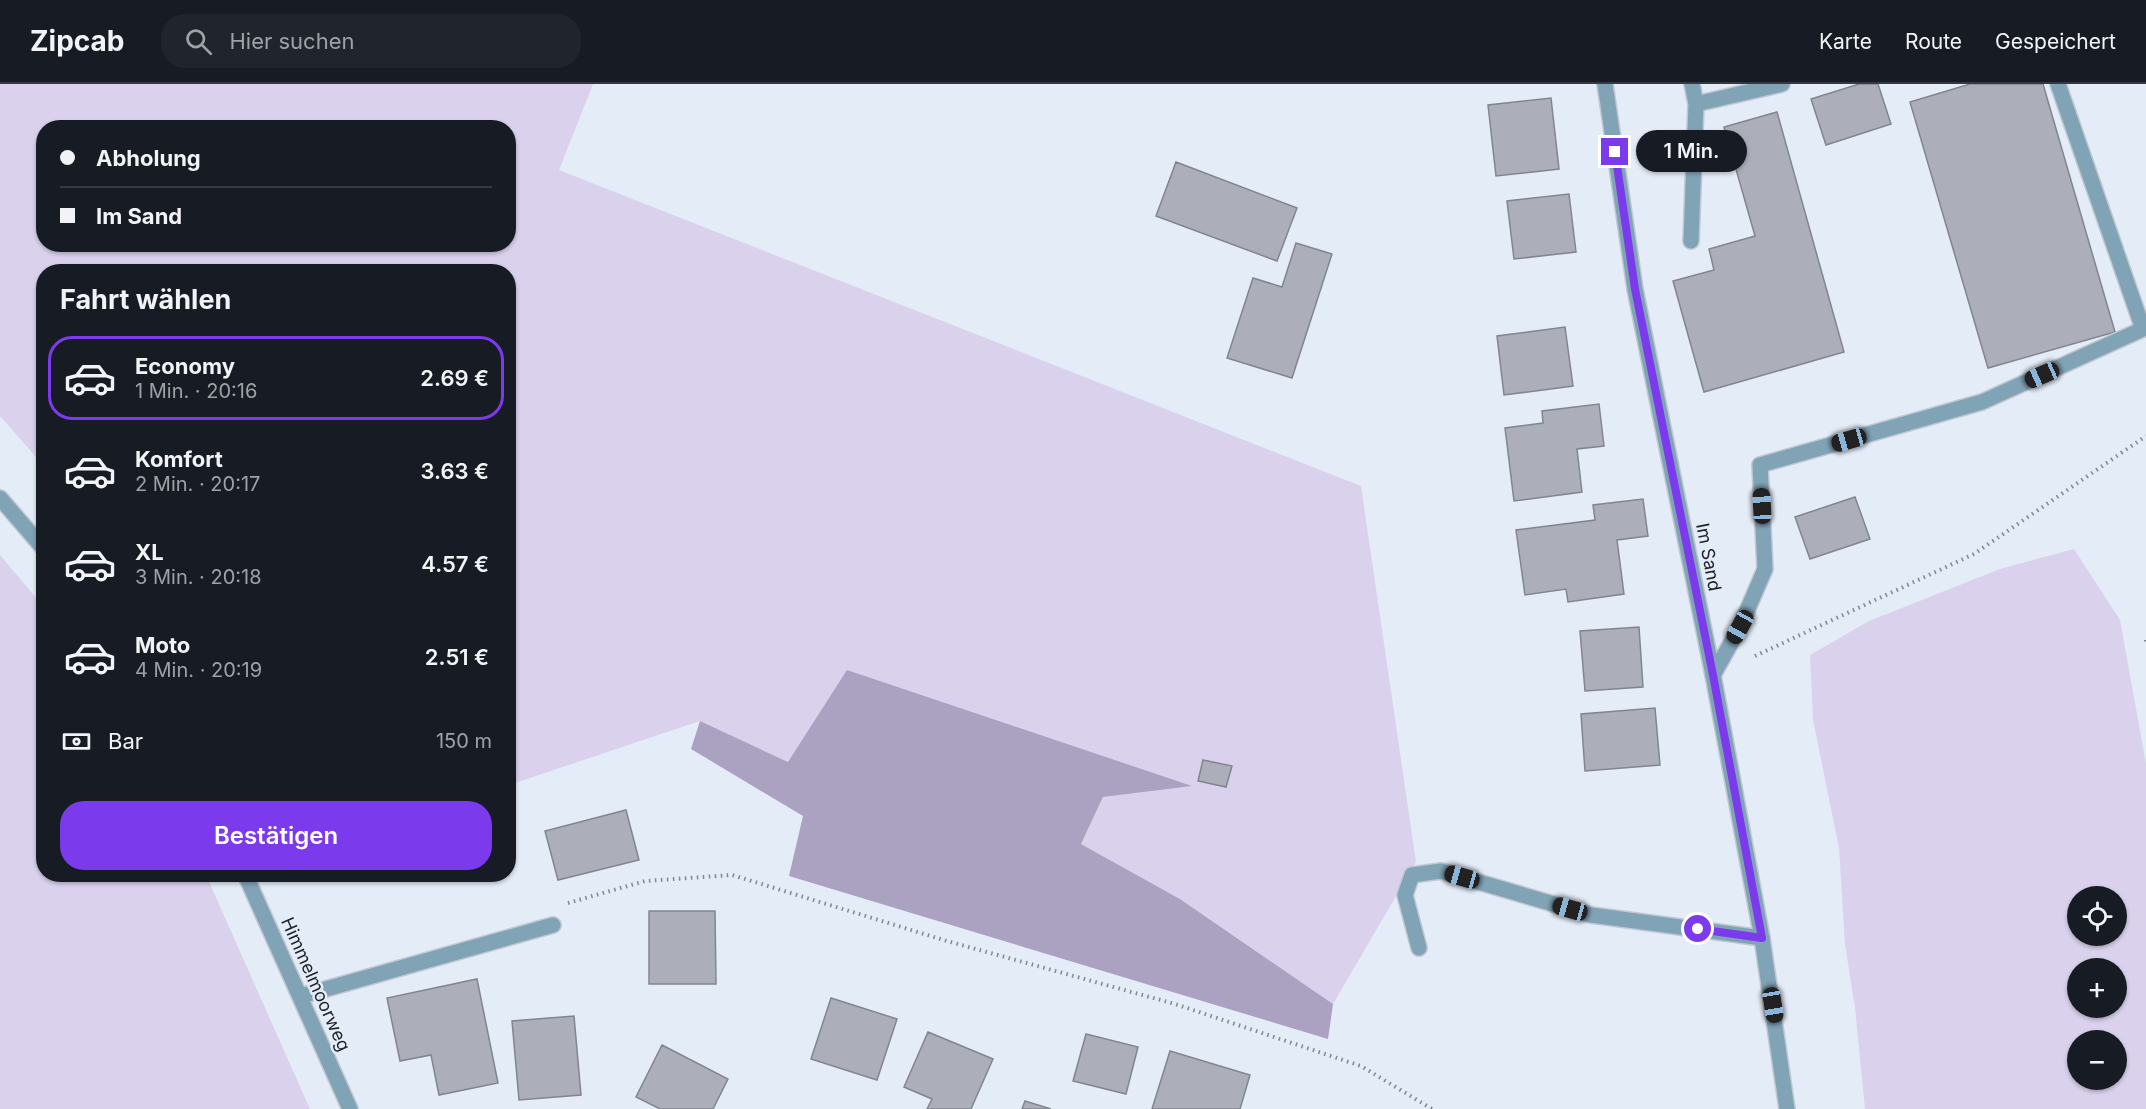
<!DOCTYPE html>
<html lang="de">
<head>
<meta charset="utf-8">
<style>
	:root { --surface:#171b24; --page:#20242c; --text:#f1f3f6; --muted:#9ea1a6; --line:#363941; --accent:#7c3aed }
	body { margin:0; font-family:Inter,sans-serif; background:var(--page); color:var(--text); height:100vh; display:flex; flex-direction:column; font-size:22px; white-space:nowrap }
	* { box-sizing:border-box; margin:0 }
	p { font-size:20px; color:var(--muted) }
	.icon { flex:none; width:33px; height:33px; fill:none; stroke:currentColor; stroke-width:2; stroke-linecap:round; stroke-linejoin:round }
	.map { position:relative; flex:1; overflow:hidden }
	.panel { position:absolute; left:36px; top:180px; width:480px; height:618px; display:flex; flex-direction:column; background:var(--surface); border-radius:24px; box-shadow:0 2px 4px #0004 }
	.panel>* { flex:none }
	.hud { position:absolute; left:36px; top:36px; width:480px; height:132px; border-radius:24px; box-shadow:0 2px 4px #0004; display:grid; align-content:center; height:132px; padding:0 24px; background:var(--surface) }
	.controls { position:absolute; left:2067px; top:802px; display:grid; gap:12px }
	.controls a { display:grid; place-items:center; width:60px; height:60px; border-radius:50%; background:var(--surface); box-shadow:0 2px 4px #0004; font-size:30px }
	.end { position:absolute; width:27px; height:27px; margin:-14px; border:8px solid #7c3aed; background:#fff; box-shadow:0 0 0 3px #fff }
	.from { border-radius:50% }
	.bubble { position:absolute; height:42px; border-radius:21px; background:var(--surface); box-shadow:0 2px 4px #0004; font-size:20px; font-weight:600; line-height:42px; text-align:center }
	.car { position:absolute; width:18px; height:36px; margin:-18px -9px; border-radius:8px; box-shadow:0 0 4px 2px #0007; background:linear-gradient(#222 24%,#8ab4d8 0 40%,#222 0 76%,#8ab4d8 0 86%,#222 0) }
	.hud b { display:flex; align-items:center; gap:21px; height:57px; font-size:22px }
	.hud b+b { border-top:2px solid var(--line) }
	.hud i { width:15px; height:15px; background:var(--text) }
	ul { padding:0; list-style:none }
	li { display:flex; align-items:center; gap:18px; height:84px; margin:0 12px 9px; padding:0 12px; border:3px solid transparent; border-radius:24px }
	li div { flex:1 }
	li b { display:block; font-size:22px }
	li em { font-style:normal; font-weight:600 }
	li.selected { border-color:var(--accent) }
	li>.icon { width:54px; height:54px; stroke-width:1.5 }
	h2 { padding:0 24px; font-size:27px; line-height:72px }
	.pay { display:flex; align-items:center; gap:15px; height:66px; padding:0 24px; font-size:22px }
	.pay p { margin-inline-start:auto }
	.button { display:flex; gap:12px; margin-top:auto; padding:12px 24px }
	.button a { flex:1; height:69px; border-radius:24px; background:var(--accent); color:#fff; font-size:24px; font-weight:600; line-height:69px; text-align:center }
	header { display:flex; align-items:center; gap:36px; box-sizing:border-box; height:84px; padding:0 30px; background:var(--surface); border-bottom:2px solid var(--line) }
	header strong { font-size:28px }
	nav { display:flex; gap:33px; margin-inline-start:auto; font-size:21px }
	.search { width:420px; height:54px; background:var(--page); display:flex; align-items:center; gap:15px; box-sizing:border-box; padding:0 21px; border-radius:24px; color:var(--muted); font-size:22px }
	.map>svg:first-child { display:block }
	.green { fill:#dad2ed; fill-rule:evenodd }
	.forest { fill:#aba2c1 }
	.building { fill:#acaeb9; stroke:#828590; stroke-width:1.5 }
	.lines { fill:none; stroke-linecap:round; stroke-linejoin:round }
	.lane-casing { stroke:#c1c8d2; stroke-width:18 }
	.street-casing { stroke:#c1c8d2; stroke-width:18 }
	.path { stroke:#82878f; stroke-width:4; stroke-dasharray:1.5 4.5; stroke-linecap:butt }
	.lane { stroke:#80a3b6; stroke-width:15 }
	.street { stroke:#80a3b6; stroke-width:15 }
	.route { stroke:#7c3aed; stroke-width:8 }
	.labels { text-anchor:middle; dominant-baseline:central; stroke-width:5; stroke-linejoin:round; paint-order:stroke }
	.street-label { font-size:18px; fill:#202327; stroke:#e4ecf7 }
</style>
</head>
<body>
<header>
<strong>Zipcab</strong>
<div class="search"><svg class="icon" aria-label="search" viewBox="0 0 24 24"><circle cx="10" cy="10" r="6"/><path d="M15 15l6 6"/></svg>Hier suchen</div>
<nav><a>Karte</a><a>Route</a><a>Gespeichert</a></nav>
</header>
<div class="map">
<svg width="2146" height="1025" viewBox="0 0 2146 1025">
	<rect width="100%" height="100%" fill="#e4ecf7"/>
	<path class="green" d="M 0,0 L 593,0 L 559,86 L 1361,402 L 1416,778 L 1333,920 L 1180,815 L 1081,760 L 1103,713 L 1190,702 L 788,678 L 700,637 L 509,701 L 508,188 L 44,188 L 43,381 L 0,332 ZM 44,44 L 508,44 L 508,160 L 44,160 Z
		M 2074,465 L 2120,536 L 2146,680 L 2146,1025 L 1865,1025 L 1855,924 L 1845,860 L 1839,764 L 1813,636 L 1810,571 L 1869,537 L 2000,485 ZM 2078,813 L 2116,813 L 2116,852 L 2078,852 ZM 2078,885 L 2116,885 L 2116,924 L 2078,924 ZM 2078,957 L 2116,957 L 2116,996 L 2078,996 Z
		M 0,471 L 43,522 L 44,790 L 206,791 L 310,1025 L 0,1025 Z"/>
	<path class="forest" d="M 847,586 L 1192,702 L 1103,713 L 1081,760 L 1180,815 L 1333,920 L 1328,955 L 789,792 L 803,732 L 691,665 L 700,637 L 788,678 Z"/>
	<path class="building" d="M 1859,0 L 1878,0 L 1891,40 L 1826,61 L 1811,15 Z
		M 1970,0 L 2043,0 L 2115,248 L 1988,284 L 1910,18 Z
		M 1551,14 L 1559,85 L 1496,92 L 1488,21 Z
		M 1777,28 L 1844,268 L 1704,308 L 1673,197 L 1714,186 L 1709,165 L 1755,152 L 1724,43 Z
		M 1176,78 L 1297,124 L 1277,177 L 1156,132 Z
		M 1569,110 L 1576,168 L 1514,175 L 1507,117 Z
		M 1296,159 L 1332,170 L 1292,294 L 1227,274 L 1253,194 L 1282,203 Z
		M 1565,243 L 1573,302 L 1504,311 L 1497,252 Z
		M 1599,320 L 1604,362 L 1577,365 L 1582,408 L 1514,417 L 1505,344 L 1543,339 L 1542,327 Z
		M 1855,413 L 1870,455 L 1810,475 L 1795,433 Z
		M 1643,415 L 1648,452 L 1617,456 L 1624,510 L 1568,518 L 1566,505 L 1525,511 L 1516,446 L 1595,436 L 1593,421 Z
		M 1639,543 L 1643,603 L 1585,607 L 1580,547 Z
		M 1655,624 L 1660,681 L 1585,687 L 1581,630 Z
		M 1203,676 L 1232,682 L 1226,703 L 1198,697 Z
		M 626,726 L 639,776 L 558,796 L 545,747 Z
		M 649,827 L 715,827 L 716,900 L 649,900 Z
		M 477,895 L 498,999 L 439,1011 L 431,971 L 400,977 L 387,914 Z
		M 831,914 L 897,935 L 877,996 L 811,975 Z
		M 574,932 L 581,1011 L 519,1016 L 512,937 Z
		M 928,948 L 993,975 L 971,1025 L 927,1025 L 932,1015 L 904,1003 Z
		M 1086,950 L 1138,963 L 1126,1010 L 1073,997 Z
		M 662,961 L 728,995 L 713,1025 L 660,1025 L 636,1013 Z
		M 1170,967 L 1250,991 L 1240,1025 L 1152,1025 Z
		M 1025,1017 L 1051,1025 L 1022,1025 Z"/>
	<g class="lines">
		<g class="lane-casing">
			<path id="lane" d="M 1692,0 L 1696,20 L 1782,0
				M 1691,157 L 1696,20
				M 1713,591 L 1740,543 L 1765,485 L 1760,381 L 1982,318 L 2143,245 L 2058,0
				M 1419,864 L 1405,811 L 1412,791 L 1441,787 L 1591,831 L 1762,854
				M 301,912 L 553,841"/>
		</g>
		<g class="street-casing">
			<path id="street" d="M 1605,0 L 1635,205 L 1713,591 L 1762,854 L 1787,1025
				M 0,414 L 44,465
				M 245,790 L 350,1025"/>
		</g>
		<path class="path" d="M 2146,556 L 2146,559
			M 1755,572 L 1974,470 L 2146,352
			M 568,819 L 645,797 L 732,791 L 947,857 L 1175,920 L 1361,982 L 1432,1025"/>
		<use href="#lane" class="lane"/>
		<use href="#street" class="street"/>
	</g>
	<g class="lines">
		<path class="route" d="M 1615,68 L 1635,205 L 1713,591 L 1762,854 L 1698,845"/>
	</g>
	<g class="labels">
		<g class="street-label">
			<text transform="translate(1709 473) rotate(79)">Im Sand</text>
			<text transform="translate(316 900) rotate(66)">Himmelmoorweg</text>
		</g>
	</g>
</svg>
<div class="controls">
<a><svg class="icon" aria-label="locate" viewBox="0 0 24 24"><circle cx="12" cy="12" r="6"/><path d="M12 2v4M12 18v4M2 12h4M18 12h4"/></svg></a>
<a>+</a>
<a>−</a>
</div>
<i class="end from" style="left:1698px;top:845px"></i>
<i class="end" style="left:1615px;top:68px"></i>
<div class="bubble" style="left:1636px;top:46px;width:111px">1 Min.</div>
<i class="car" style="left:2042px;top:291px;rotate:246deg"></i>
<i class="car" style="left:1849px;top:356px;rotate:254deg"></i>
<i class="car" style="left:1762px;top:422px;rotate:357deg"></i>
<i class="car" style="left:1740px;top:543px;rotate:209deg"></i>
<i class="car" style="left:1462px;top:793px;rotate:286deg"></i>
<i class="car" style="left:1570px;top:825px;rotate:286deg"></i>
<i class="car" style="left:1773px;top:921px;rotate:171deg"></i>
<div class="hud">
<b><i class="from"></i>Abholung</b>
<b><i></i>Im Sand</b>
</div>
<section class="panel">
<h2>Fahrt wählen</h2>
<ul>
<li class="selected"><svg class="icon" aria-label="car" viewBox="0 0 24 24"><path d="M5 17H2v-5l4-1 3-4h7l3 4 3 1v5h-3M9 17h6M6 11h13"/><circle cx="7" cy="17" r="2"/><circle cx="17" cy="17" r="2"/></svg><div><b>Economy</b><p>1 Min. · 20:16</p></div><em>2.69 €</em></li>
<li><svg class="icon" aria-label="car" viewBox="0 0 24 24"><path d="M5 17H2v-5l4-1 3-4h7l3 4 3 1v5h-3M9 17h6M6 11h13"/><circle cx="7" cy="17" r="2"/><circle cx="17" cy="17" r="2"/></svg><div><b>Komfort</b><p>2 Min. · 20:17</p></div><em>3.63 €</em></li>
<li><svg class="icon" aria-label="car" viewBox="0 0 24 24"><path d="M5 17H2v-5l4-1 3-4h7l3 4 3 1v5h-3M9 17h6M6 11h13"/><circle cx="7" cy="17" r="2"/><circle cx="17" cy="17" r="2"/></svg><div><b>XL</b><p>3 Min. · 20:18</p></div><em>4.57 €</em></li>
<li><svg class="icon" aria-label="car" viewBox="0 0 24 24"><path d="M5 17H2v-5l4-1 3-4h7l3 4 3 1v5h-3M9 17h6M6 11h13"/><circle cx="7" cy="17" r="2"/><circle cx="17" cy="17" r="2"/></svg><div><b>Moto</b><p>4 Min. · 20:19</p></div><em>2.51 €</em></li>
</ul>
<div class="pay"><svg class="icon" aria-label="cash" viewBox="0 0 24 24"><path d="M3 7h18v10H3z"/><circle cx="12" cy="12" r="2"/></svg>Bar<p>150 m</p></div>
<div class="button"><a>Bestätigen</a></div>
</section>
</div>
</body>
</html>
